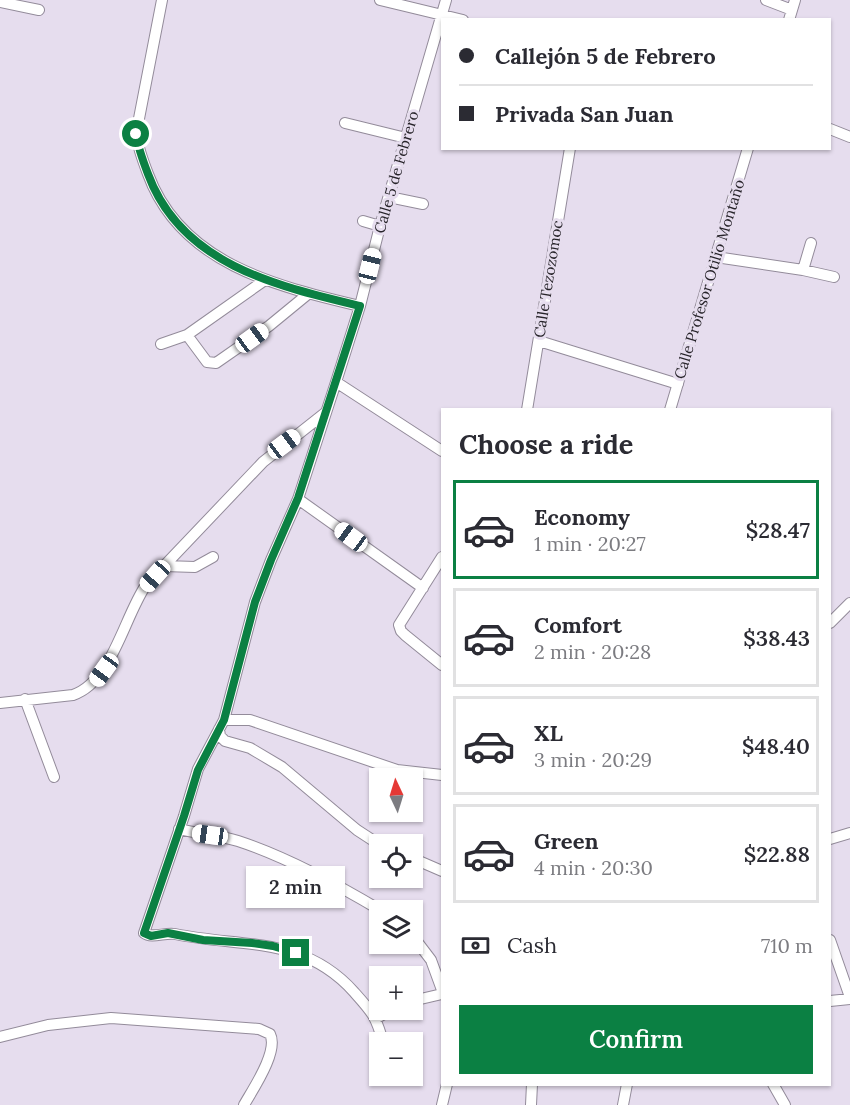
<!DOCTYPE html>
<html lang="en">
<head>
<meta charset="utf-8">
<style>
	:root { --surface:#fff; --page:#f2f2f3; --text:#2b2b33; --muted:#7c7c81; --line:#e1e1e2; --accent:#0b8043 }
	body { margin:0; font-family:Lora,serif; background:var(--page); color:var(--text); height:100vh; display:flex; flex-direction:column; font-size:22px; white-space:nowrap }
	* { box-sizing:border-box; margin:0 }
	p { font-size:20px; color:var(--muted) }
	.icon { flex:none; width:33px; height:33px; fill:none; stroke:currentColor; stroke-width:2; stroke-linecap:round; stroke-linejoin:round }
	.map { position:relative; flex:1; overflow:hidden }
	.side { position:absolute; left:441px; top:408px; width:390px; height:678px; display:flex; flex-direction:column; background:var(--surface); border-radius:0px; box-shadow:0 2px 4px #0004 }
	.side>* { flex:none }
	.hud { position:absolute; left:441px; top:18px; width:390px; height:132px; border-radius:0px; box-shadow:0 2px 4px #0004; display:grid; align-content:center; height:132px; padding:0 18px; background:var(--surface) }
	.needle { width:39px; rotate:356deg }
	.controls { position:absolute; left:369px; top:768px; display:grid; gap:12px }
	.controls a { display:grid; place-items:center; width:54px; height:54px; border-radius:0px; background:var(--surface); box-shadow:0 2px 4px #0004; font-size:30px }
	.end { position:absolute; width:27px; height:27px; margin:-14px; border:8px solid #0b8043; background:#fff; box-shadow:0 0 0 3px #fff }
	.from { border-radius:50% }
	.bubble { position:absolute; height:42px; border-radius:0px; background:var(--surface); box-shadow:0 2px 4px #0004; font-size:20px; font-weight:600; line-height:42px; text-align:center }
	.car { position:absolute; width:18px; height:36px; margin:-18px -9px; border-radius:8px; box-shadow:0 0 4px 2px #0007; background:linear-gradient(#fff 24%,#345 0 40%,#fff 0 76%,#345 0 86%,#fff 0) }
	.hud b { display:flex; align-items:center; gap:21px; height:57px; font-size:22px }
	.hud b+b { border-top:2px solid var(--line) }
	.hud i { width:15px; height:15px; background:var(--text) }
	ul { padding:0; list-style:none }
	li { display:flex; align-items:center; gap:18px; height:99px; margin:0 12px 9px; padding:0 6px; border:3px solid var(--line); border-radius:0px }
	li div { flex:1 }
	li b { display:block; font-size:22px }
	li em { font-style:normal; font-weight:600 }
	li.selected { border-color:var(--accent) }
	li>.icon { width:54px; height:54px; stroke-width:1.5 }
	h2 { padding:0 18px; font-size:27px; line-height:72px }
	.pay { display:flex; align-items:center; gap:15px; height:66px; padding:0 18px; font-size:22px }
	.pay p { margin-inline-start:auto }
	.action { display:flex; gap:12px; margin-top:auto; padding:12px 18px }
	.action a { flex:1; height:69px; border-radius:0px; background:var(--accent); color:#fff; font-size:24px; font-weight:600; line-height:69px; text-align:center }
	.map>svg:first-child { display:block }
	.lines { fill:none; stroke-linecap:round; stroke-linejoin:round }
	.street-casing { stroke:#938b9a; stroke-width:12 }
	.street { stroke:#fff; stroke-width:10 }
	.route { stroke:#0b8043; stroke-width:8 }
	.labels { text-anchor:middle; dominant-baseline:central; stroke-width:6; stroke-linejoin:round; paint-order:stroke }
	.street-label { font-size:15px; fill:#27242a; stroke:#e6ddee }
</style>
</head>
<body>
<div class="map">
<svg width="850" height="1105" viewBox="0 0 850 1105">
	<rect width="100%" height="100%" fill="#e6ddee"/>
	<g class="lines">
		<g class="street-casing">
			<path id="street" d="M 162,0 L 136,134 C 138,148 143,161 148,174 C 181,264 276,286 360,306
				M 380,0 L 463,20
				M 766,0 L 792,10
				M 0,2 L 39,10
				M 789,20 L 795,0
				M 345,123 L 406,138
				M 830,129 L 850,137
				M 389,197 L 423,204
				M 363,221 L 380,226
				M 716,257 L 803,270 L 834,277
				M 803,270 L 811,243
				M 187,335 L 207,362 L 216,363 L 269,326 L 308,294
				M 539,341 L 678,384
				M 161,344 L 187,335 L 265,280
				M 336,382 L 442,451
				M 527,410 L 570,148
				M 670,410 L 748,148
				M 298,499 L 423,588
				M 442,557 L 399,625 L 401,631 L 405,635 L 442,665
				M 164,566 L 195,567 L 213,557
				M 830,623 L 850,603
				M 25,699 L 54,777
				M 0,703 L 73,695 C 112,682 124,617 146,585 L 263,462 L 325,413
				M 224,720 L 250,720 L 397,770 L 442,775
				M 219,729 L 220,736 L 225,741 L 250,748 L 282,767 L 357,830 L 380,845
				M 179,829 C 199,834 219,835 238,841 C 284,856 338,885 380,910
				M 830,839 L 850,833
				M 412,858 L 442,871
				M 412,935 L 431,960 L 442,990
				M 830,940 L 850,997
				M 412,1001 L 442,994
				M 830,1001 L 850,999
				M 377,1018 L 391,1010
				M 0,1037 L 48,1025 L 111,1018 L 259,1029 L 270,1034 C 279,1051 253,1089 244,1105
				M 383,1042 C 376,1016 372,1012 354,992 C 303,935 242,948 175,934 C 165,932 152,939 144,933 L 184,816 L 198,769 L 224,720 L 255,602 L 271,560 L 298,499 L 336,382 L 360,306 L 380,226 L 446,0
				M 773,1084 L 785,1105
				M 442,1105 L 447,1084
				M 531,1105 L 532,1084
				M 623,1105 L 627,1084"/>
		</g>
		<use href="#street" class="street"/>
	</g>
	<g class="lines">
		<path class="route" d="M 136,134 C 138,148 143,161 148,174 C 181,264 276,286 360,306 L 298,498 L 271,560 L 255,602 L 224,720 L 198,770 L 184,816 L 144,933 L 151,936 L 168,933 L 203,940 L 252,943 L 273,946 L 296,953"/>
	</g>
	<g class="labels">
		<g class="street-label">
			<text transform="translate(396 172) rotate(-74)">Calle 5 de Febrero</text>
			<text transform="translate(548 279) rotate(-81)">Calle Tezozomoc</text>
			<text transform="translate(709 279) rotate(-73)">Calle Profesor Otilio Montaño</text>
		</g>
	</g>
</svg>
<div class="controls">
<a><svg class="needle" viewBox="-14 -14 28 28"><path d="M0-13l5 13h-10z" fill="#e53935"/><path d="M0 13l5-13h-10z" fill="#7c7c81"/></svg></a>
<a><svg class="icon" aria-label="locate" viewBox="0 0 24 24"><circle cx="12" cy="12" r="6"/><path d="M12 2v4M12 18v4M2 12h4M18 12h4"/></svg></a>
<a><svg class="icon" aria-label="layers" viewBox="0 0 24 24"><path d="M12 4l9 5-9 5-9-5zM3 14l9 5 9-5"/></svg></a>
<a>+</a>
<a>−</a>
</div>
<i class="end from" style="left:136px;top:134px"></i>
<i class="end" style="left:296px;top:953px"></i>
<div class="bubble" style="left:246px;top:866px;width:99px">2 min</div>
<i class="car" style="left:370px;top:266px;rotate:14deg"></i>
<i class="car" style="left:252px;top:338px;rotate:54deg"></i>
<i class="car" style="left:284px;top:444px;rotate:53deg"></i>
<i class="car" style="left:351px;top:537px;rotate:306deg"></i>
<i class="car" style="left:155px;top:576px;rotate:222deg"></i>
<i class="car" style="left:104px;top:670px;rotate:216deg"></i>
<i class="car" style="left:210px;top:835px;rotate:278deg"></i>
<div class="hud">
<b><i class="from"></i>Callejón 5 de Febrero</b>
<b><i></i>Privada San Juan</b>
</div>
<section class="side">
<h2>Choose a ride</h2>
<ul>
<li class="selected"><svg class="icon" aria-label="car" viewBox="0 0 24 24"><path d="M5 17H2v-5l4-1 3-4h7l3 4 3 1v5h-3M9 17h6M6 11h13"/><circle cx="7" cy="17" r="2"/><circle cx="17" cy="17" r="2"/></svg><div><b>Economy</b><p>1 min · 20:27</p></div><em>$28.47</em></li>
<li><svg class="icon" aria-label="car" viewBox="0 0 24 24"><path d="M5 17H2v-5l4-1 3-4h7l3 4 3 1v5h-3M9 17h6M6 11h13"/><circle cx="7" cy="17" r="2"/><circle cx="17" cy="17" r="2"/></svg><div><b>Comfort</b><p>2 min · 20:28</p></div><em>$38.43</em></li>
<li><svg class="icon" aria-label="car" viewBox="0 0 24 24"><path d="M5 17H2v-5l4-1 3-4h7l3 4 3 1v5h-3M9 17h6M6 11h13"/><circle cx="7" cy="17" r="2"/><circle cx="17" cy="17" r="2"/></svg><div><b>XL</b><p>3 min · 20:29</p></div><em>$48.40</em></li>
<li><svg class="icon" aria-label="car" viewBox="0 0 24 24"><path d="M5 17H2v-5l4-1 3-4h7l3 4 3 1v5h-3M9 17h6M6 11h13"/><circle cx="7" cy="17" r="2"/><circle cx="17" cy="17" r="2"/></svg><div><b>Green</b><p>4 min · 20:30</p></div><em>$22.88</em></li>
</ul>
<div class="pay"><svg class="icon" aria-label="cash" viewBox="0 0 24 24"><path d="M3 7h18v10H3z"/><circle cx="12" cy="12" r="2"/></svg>Cash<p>710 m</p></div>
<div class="action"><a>Confirm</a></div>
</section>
</div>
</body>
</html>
